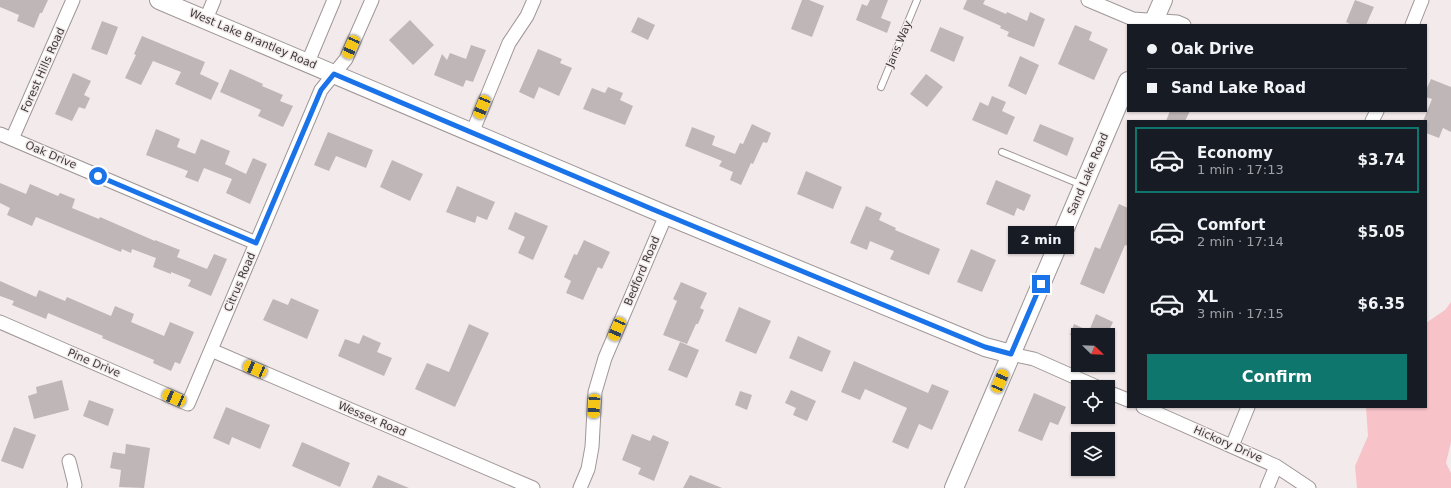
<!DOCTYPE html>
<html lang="en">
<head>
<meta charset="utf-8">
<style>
	:root { --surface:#171b24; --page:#20242c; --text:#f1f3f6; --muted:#9ea1a6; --line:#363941; --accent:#0f766e }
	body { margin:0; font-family:"DejaVu Sans",sans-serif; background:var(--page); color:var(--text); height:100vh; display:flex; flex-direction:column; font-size:15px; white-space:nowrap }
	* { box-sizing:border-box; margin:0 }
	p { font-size:13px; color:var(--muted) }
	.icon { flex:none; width:22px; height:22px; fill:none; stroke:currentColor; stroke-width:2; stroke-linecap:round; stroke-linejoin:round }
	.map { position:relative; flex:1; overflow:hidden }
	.side { position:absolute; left:1127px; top:120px; width:300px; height:288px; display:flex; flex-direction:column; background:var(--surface); border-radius:0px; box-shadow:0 1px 3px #0004 }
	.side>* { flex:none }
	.banner { position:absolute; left:1127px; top:24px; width:300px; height:88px; border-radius:0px; box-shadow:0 1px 3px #0004; display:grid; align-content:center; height:88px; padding:0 20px; background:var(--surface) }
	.needle { width:26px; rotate:113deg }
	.buttons { position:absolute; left:1071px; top:328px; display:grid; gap:8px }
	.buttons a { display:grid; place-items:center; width:44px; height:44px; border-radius:0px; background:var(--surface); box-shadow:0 1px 3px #0004; font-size:20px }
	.end { position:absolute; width:18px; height:18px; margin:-9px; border:5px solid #1a73e8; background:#fff; box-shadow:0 0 0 2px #fff }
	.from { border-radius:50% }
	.bubble { position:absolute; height:28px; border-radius:0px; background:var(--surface); box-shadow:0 1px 3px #0004; font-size:13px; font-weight:600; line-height:28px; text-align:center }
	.car { position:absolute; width:12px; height:24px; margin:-12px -6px; border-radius:5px; box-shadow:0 0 3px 1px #0007; background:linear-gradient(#f5c518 24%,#345 0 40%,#f5c518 0 76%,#345 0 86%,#f5c518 0) }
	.banner b { display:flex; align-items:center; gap:14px; height:38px; font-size:15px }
	.banner b+b { border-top:1px solid var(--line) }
	.banner i { width:10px; height:10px; background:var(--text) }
	ul { padding:7px 0 0; list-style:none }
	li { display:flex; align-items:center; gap:12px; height:66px; margin:0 8px 6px; padding:0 12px; border:2px solid transparent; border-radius:0px }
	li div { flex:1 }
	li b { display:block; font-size:15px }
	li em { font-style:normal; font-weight:600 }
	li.selected { border-color:var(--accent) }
	li>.icon { width:36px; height:36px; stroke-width:1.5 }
	.primary-button { display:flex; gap:8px; margin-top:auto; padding:8px 20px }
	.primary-button a { flex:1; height:46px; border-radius:0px; background:var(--accent); color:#fff; font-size:16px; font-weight:600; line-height:46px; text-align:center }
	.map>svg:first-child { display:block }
	.green { fill:#f7c3c9 }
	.building { fill:#bfb7b7 }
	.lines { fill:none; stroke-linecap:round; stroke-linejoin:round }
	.lane-casing { stroke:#9f9697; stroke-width:8 }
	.street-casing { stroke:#9f9697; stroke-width:15 }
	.secondary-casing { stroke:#9f9697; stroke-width:20 }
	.lane { stroke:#fff; stroke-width:6 }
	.street { stroke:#fff; stroke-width:13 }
	.secondary { stroke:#fff; stroke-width:18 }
	.route { stroke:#1a73e8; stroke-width:5 }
	.labels { text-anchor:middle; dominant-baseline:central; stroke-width:3; stroke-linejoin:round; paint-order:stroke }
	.street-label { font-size:11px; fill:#3d3a3a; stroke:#f3eaeb }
</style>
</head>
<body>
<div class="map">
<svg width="1451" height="488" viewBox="0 0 1451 488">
	<rect width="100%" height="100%" fill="#f3eaeb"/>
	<path class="green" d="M 1451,302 L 1451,442 L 1446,463 L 1451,473 L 1451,488 L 1357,488 L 1355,466 L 1368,436 L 1366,407 L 1426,407 L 1426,323 L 1445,310 Z"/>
	<path class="building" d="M 0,0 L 48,0 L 42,13 L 40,13 L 34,28 L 17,21 L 19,15 L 0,7 Z
		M 802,0 L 809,0 L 824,6 L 812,37 L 791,29 Z
		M 870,0 L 888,0 L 881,18 L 891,22 L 887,33 L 856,20 L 862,4 L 867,6 Z
		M 967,0 L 985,0 L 983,4 L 1006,14 L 1007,12 L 1027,21 L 1030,12 L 1045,19 L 1034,47 L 1007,36 L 1009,32 L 1000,28 L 1001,26 L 963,9 Z
		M 1355,0 L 1374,7 L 1366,25 L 1352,25 L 1346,22 Z
		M 638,17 L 655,25 L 648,40 L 631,32 Z
		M 410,20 L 434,45 L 413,65 L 389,40 Z
		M 102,21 L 118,27 L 107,55 L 91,49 Z
		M 1075,25 L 1092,32 L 1089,40 L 1108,49 L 1094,80 L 1058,64 Z
		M 940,27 L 964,37 L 954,62 L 930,51 Z
		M 142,36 L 205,62 L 200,74 L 219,83 L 211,100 L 175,84 L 181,72 L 153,61 L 141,85 L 125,78 L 136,55 L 134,54 Z
		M 471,45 L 486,50 L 473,82 L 466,80 L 463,87 L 434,75 L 442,54 L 447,60 L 450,53 L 466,59 Z
		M 538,49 L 562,59 L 560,63 L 572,68 L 559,96 L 539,87 L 534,99 L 519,92 Z
		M 1020,56 L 1039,65 L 1026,95 L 1008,86 Z
		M 230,69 L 263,84 L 262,86 L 283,95 L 280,101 L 293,106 L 283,127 L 258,116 L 261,110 L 220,92 Z
		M 73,73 L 91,81 L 84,95 L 90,98 L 85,109 L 79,107 L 72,121 L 55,114 Z
		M 926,74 L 943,87 L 927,107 L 910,94 Z
		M 1431,79 L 1451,87 L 1451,132 L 1443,128 L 1439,138 L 1426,133 L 1426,121 L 1423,121 L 1432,99 L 1426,97 L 1426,90 Z
		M 608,87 L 623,93 L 620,100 L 633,106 L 625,125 L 583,109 L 592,88 L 605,93 Z
		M 992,96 L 1006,102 L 1002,111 L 1015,117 L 1007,135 L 972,120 L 980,102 L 988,106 Z
		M 1170,111 L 1190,111 L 1185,121 L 1166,121 Z
		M 752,124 L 771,133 L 767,143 L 763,142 L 753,164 L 751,163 L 741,185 L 730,180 L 733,172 L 719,166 L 722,161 L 685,146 L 692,127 L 715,136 L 712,145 L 735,154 L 740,143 L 743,144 Z
		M 1040,124 L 1074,138 L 1067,156 L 1033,141 Z
		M 156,129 L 180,139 L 177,147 L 195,154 L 201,139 L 230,151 L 225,164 L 246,174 L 253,158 L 267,164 L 250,204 L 226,193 L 232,179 L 204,168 L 198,182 L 185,177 L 188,171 L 146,155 Z
		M 328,132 L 373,150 L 366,168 L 336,156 L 329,171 L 314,165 Z
		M 392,160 L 423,174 L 410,201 L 380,187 Z
		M 806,171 L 842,187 L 833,209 L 797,194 Z
		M 996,180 L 1031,195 L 1024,211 L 1017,208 L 1014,216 L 986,204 Z
		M 0,183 L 26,194 L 30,184 L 58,196 L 60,193 L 75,199 L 72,208 L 99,219 L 100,217 L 155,241 L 155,240 L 180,250 L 177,257 L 207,269 L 214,254 L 227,259 L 211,296 L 188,286 L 191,280 L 171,272 L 171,274 L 153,267 L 156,258 L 132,249 L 131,253 L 122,249 L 121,252 L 36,217 L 32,226 L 7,215 L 10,208 L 0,203 Z
		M 457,186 L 495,202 L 487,220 L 477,216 L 475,223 L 446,212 Z
		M 1119,204 L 1128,208 L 1128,246 L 1125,245 L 1104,294 L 1080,284 L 1095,247 L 1100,249 Z
		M 866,206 L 882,213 L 879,220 L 896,228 L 895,230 L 940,249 L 929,275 L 890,259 L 894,251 L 870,241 L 867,250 L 850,243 Z
		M 515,212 L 548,226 L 533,260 L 518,253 L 525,237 L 508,229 Z
		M 584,240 L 610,252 L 602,269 L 598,267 L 583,300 L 566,293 L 571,281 L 564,277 L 574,254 L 577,255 Z
		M 971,249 L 996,260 L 982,292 L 957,282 Z
		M 0,281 L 36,297 L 39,290 L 65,301 L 67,297 L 111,316 L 115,306 L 134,314 L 131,322 L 164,336 L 170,322 L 194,332 L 180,364 L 175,362 L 171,371 L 153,363 L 154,360 L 102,338 L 103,336 L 48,313 L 46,319 L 12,305 L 14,301 L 0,296 Z
		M 681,282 L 707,293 L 700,308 L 704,310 L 698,324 L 696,324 L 687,344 L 663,335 L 677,301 L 673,299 Z
		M 291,298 L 319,310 L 307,339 L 263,320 L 273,299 L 288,305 Z
		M 739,307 L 771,321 L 756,354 L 725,341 Z
		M 1096,314 L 1113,322 L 1107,335 L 1070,335 L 1074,324 L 1089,331 Z
		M 469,324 L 489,333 L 455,407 L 415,389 L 427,363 L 449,372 Z
		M 363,335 L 381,343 L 377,352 L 392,358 L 384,376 L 338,356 L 345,339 L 359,344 Z
		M 798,336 L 831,351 L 822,372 L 789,358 Z
		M 680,342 L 699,350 L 687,378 L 668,370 Z
		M 854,361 L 928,393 L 932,384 L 949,391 L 932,430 L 919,424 L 908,449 L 892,442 L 907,408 L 865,389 L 860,400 L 841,392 Z
		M 62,380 L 69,410 L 34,419 L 28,396 L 37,393 L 36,387 Z
		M 791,390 L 816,401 L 807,421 L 793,415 L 796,408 L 785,403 Z
		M 740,391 L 752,395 L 747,410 L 735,405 Z
		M 1034,393 L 1066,407 L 1058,425 L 1050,422 L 1042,441 L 1018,431 Z
		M 89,400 L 114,409 L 108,426 L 83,416 Z
		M 226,407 L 270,425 L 260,449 L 232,437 L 229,445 L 213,438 Z
		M 14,427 L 36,435 L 23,469 L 1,461 Z
		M 632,434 L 650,441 L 653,435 L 669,442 L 654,481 L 638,474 L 641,468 L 622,460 Z
		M 302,442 L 350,463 L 340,487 L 292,466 Z
		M 126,444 L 150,448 L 144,488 L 119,487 L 121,470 L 110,468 L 113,452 L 125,454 Z
		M 378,475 L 409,488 L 372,488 Z
		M 690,475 L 722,488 L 683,488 Z"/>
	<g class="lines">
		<g class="lane-casing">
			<path id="lane" d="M 881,87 L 917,0
				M 1002,152 L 1082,185"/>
		</g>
		<g class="street-casing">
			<path id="street" d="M 1088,0 L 1133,19 L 1177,22 L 1184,25
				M 206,19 L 214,0
				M 1412,25 L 1422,0
				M 308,62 L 334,0
				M 1372,121 L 1377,111
				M 472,133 L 509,43 L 527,16 L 534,0
				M 0,134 L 256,243
				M 12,139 L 73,0
				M 0,322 L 188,404 L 321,90 L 346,59 L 372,0
				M 211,350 L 533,488
				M 1011,354 L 1034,359 L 1097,387
				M 1108,392 L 1128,400
				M 1143,407 L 1276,466 L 1309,488
				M 1232,446 L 1248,407
				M 69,461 L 75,485 L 74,488
				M 580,488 L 588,469 L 592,447 L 595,392 L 605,358 L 666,215
				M 1267,488 L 1276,466"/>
		</g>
		<g class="secondary-casing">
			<path id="secondary" d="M 159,0 L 666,215 L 985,347 L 1011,354
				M 1152,25 L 1163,0
				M 954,488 L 1128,81"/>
		</g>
		<use href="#lane" class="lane"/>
		<use href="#street" class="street"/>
		<use href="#secondary" class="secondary"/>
	</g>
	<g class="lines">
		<path class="route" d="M 98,176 L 256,243 L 321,90 L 334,74 L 652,209 L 985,347 L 1011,354 L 1041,284"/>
	</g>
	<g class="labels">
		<g class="street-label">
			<text transform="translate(253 39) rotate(23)">West Lake Brantley Road</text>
			<text transform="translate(899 44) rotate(-67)">Jans Way</text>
			<text transform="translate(43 70) rotate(-66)">Forest Hills Road</text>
			<text transform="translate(51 155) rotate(23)">Oak Drive</text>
			<text transform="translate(1088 174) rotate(-67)">Sand Lake Road</text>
			<text transform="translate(642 271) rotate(-67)">Bedford Road</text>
			<text transform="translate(240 282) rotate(-67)">Citrus Road</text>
			<text transform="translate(94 363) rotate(23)">Pine Drive</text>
			<text transform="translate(372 419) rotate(23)">Wessex Road</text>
			<text transform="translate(1228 444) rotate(24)">Hickory Drive</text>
		</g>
	</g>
</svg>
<div class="buttons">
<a><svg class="needle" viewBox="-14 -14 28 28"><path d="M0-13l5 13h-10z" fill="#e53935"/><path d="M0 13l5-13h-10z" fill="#9ea1a6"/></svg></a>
<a><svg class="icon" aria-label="locate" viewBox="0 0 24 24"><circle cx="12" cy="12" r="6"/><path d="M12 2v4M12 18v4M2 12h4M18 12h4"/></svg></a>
<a><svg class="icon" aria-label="layers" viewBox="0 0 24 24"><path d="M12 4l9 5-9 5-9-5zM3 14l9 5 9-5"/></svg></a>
</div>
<i class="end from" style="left:98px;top:176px"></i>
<i class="end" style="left:1041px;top:284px"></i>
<div class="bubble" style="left:1008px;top:226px;width:66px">2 min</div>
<i class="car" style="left:351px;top:47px;rotate:204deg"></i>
<i class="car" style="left:482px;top:107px;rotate:202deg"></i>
<i class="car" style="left:617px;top:329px;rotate:203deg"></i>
<i class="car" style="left:255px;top:369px;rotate:293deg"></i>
<i class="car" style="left:1000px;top:381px;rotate:23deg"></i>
<i class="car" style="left:174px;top:398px;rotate:294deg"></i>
<i class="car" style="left:594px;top:406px;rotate:183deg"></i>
<div class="banner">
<b><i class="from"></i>Oak Drive</b>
<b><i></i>Sand Lake Road</b>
</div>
<section class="side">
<ul>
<li class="selected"><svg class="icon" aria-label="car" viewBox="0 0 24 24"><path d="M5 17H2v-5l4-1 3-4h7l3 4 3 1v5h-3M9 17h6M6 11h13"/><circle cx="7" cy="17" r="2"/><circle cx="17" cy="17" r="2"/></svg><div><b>Economy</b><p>1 min · 17:13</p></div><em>$3.74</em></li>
<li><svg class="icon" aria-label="car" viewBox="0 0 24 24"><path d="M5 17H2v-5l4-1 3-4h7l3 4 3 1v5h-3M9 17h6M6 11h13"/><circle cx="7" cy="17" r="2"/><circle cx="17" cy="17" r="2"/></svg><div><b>Comfort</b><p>2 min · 17:14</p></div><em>$5.05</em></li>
<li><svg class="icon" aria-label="car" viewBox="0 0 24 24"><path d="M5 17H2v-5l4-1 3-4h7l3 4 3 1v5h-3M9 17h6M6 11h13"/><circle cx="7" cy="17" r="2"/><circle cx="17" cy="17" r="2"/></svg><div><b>XL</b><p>3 min · 17:15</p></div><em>$6.35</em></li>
</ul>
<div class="primary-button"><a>Confirm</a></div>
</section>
</div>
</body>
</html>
